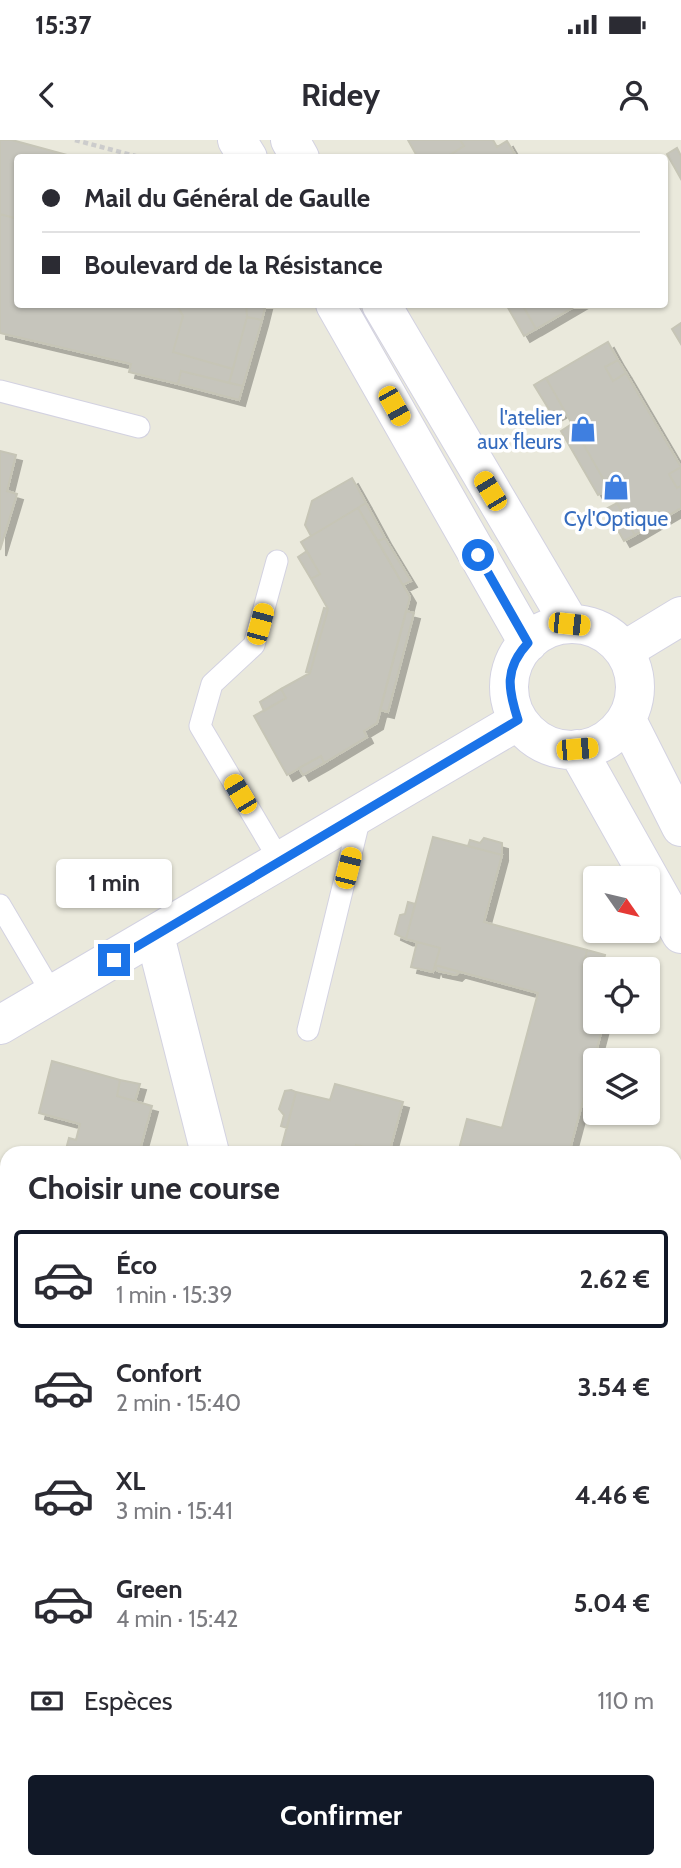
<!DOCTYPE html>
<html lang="fr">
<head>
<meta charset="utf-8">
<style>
	:root { --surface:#fff; --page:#f7f7f7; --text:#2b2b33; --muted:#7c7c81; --line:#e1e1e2; --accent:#111827 }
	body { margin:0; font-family:Cabin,sans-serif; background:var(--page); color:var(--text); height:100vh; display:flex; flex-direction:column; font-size:26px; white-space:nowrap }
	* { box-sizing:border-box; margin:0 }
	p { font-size:23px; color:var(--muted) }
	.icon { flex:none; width:38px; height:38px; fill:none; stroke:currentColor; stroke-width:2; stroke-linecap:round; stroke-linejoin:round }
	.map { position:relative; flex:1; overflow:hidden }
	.details { position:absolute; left:0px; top:1006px; width:682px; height:723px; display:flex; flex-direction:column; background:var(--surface); border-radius:21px 21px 0 0; box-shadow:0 2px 5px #0004 }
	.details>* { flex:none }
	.guide { position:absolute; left:14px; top:14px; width:654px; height:154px; border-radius:7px; box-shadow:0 2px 5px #0004; display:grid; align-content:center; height:154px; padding:0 28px; background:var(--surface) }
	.needle { width:46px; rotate:124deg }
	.buttons { position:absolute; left:583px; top:726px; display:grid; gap:14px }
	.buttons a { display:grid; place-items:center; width:77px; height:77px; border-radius:7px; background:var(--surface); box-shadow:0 2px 5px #0004; font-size:35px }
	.end { position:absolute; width:32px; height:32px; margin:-16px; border:9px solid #1a73e8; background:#fff; box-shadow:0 0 0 4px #fff }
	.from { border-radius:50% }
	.bubble { position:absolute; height:49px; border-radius:7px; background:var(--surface); box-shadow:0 2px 5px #0004; font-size:23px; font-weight:700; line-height:49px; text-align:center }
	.car { position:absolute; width:21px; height:42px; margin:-21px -10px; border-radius:9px; box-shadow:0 0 5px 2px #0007; background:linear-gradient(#f5c518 24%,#345 0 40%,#f5c518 0 76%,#345 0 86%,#f5c518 0) }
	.guide b { display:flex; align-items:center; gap:24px; height:66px; font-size:26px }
	.guide b+b { border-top:2px solid var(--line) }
	.guide i { width:18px; height:18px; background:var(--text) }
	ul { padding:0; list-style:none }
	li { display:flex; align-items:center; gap:21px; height:98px; margin:0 14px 10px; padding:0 14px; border:4px solid transparent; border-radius:7px }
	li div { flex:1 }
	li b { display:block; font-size:26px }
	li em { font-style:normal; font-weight:700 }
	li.active { border-color:var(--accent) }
	li>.icon { width:63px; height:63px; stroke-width:1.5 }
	h2 { padding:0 28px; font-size:32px; line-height:84px }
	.pay { display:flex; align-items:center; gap:18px; height:77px; padding:0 28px; font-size:26px }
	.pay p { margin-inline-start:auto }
	.action { display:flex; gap:14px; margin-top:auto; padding:14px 28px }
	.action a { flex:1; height:80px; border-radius:7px; background:var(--accent); color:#fff; font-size:28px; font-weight:700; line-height:80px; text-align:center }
	.status { display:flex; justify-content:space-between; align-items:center; height:49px; padding:0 35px; background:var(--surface); direction:ltr }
	.status svg { height:19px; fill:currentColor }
	header { display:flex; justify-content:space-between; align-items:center; height:91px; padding:0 28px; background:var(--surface); font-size:32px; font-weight:700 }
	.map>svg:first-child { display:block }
	.building { fill:#c6c5bc; stroke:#c6c5b6; stroke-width:2; filter:url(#shadow) }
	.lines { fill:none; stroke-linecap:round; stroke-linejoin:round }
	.service-casing { stroke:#d3d2e1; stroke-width:23 }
	.minor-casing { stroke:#d3d2e1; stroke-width:40 }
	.tertiary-casing { stroke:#d3d2e1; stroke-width:40 }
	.path { stroke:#ccc; stroke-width:4.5; stroke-dasharray:5 3.5; stroke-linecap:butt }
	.service { stroke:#fff; stroke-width:21 }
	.minor { stroke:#fff; stroke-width:38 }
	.tertiary { stroke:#fff; stroke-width:38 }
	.route { stroke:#1a73e8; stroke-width:9 }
	.labels { text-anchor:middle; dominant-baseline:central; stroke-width:7; stroke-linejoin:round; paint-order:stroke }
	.shop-label { font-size:21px; fill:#366cbe; stroke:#fff; text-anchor:end }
</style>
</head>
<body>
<div class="status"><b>15:37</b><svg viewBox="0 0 49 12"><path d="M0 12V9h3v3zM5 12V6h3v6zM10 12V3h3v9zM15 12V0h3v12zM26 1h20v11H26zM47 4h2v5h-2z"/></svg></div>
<header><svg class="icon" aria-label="back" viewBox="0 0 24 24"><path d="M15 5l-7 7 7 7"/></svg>Ridey<svg class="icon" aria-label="person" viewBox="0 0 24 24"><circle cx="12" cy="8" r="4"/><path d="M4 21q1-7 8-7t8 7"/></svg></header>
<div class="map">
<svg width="681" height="1728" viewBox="0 0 681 1728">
	<defs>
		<filter id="shadow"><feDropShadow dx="6" dy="6" stdDeviation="0" flood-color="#0004"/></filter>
	</defs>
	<rect width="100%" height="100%" fill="#eae9dc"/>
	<path class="building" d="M 0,0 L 12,0 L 78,18 L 18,18 L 18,79 L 0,74 Z
		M 408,0 L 460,0 L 464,6 L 445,18 L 418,18 Z
		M 460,0 L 493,0 L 497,7 L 507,1 L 517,18 L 445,18 L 464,6 Z
		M 677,8 L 681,16 L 681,39 L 667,14 Z
		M 0,74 L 18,79 L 18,164 L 176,164 L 183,176 L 173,212 L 233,229 L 229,243 L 181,231 L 178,244 L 129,232 L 131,224 L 0,193 Z
		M 176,164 L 246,164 L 247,177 L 233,229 L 173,212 L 183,176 Z
		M 246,164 L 266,164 L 262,180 L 247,177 Z
		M 509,164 L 522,164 L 536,189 L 524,196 L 507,166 Z
		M 522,164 L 579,164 L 536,189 Z
		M 247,177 L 262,180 L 243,246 L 229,243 Z
		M 681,183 L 681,204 L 672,189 Z
		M 608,202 L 618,220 L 605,227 L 613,241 L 626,233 L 681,327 L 669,334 L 677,348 L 681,346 L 681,368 L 635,395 L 546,238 Z
		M 618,220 L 626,233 L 613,241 L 605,227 Z
		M 181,231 L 243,246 L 239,260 L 178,244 Z
		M 546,238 L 564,270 L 553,276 L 534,245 Z
		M 572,284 L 609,349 L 598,355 L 561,291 Z
		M 0,311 L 16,315 L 7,351 L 17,354 L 0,410 Z
		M 681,327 L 681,346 L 677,348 L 669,334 Z
		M 352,338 L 366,363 L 311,396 L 305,385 L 312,361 Z
		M 366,363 L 385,398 L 378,401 L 358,368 Z
		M 617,363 L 635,395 L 624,401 L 606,369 Z
		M 358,368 L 410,457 L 377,583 L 364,591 L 367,597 L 324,623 L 321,616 L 287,635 L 254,576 L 286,558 L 281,549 L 310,533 L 328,469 L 311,439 L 320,434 L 301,402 Z
		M 385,398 L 411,441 L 403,445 L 378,401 Z
		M 307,411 L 320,434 L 311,439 L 298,417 Z
		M 324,468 L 328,469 L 310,533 L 306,532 Z
		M 406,471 L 414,473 L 388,572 L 380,570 Z
		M 281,549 L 286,558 L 264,571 L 260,562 Z
		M 321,616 L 324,623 L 303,635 L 299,628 Z
		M 433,697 L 502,715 L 484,782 L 587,810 L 583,827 L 595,830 L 595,882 L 604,882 L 569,1013 L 458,1013 L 467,979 L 502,988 L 538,853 L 435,825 L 440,808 L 406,799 Z
		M 484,698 L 502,703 L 502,715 L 468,706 L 470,700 L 480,703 Z
		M 408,762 L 415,764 L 406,799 L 395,794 L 400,775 L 405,774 Z
		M 417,802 L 440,808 L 433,832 L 411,827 Z
		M 587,810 L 605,815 L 601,830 L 583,827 Z
		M 435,825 L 459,832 L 456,835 L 437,831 Z
		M 52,921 L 120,940 L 117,956 L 152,966 L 139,1013 L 65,1013 L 69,998 L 76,1000 L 80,984 L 39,973 Z
		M 120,940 L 140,944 L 135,961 L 117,956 Z
		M 335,944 L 403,962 L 389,1013 L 356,1005 L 354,1013 L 280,1013 L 296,952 L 330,960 Z
		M 291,950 L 296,952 L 287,988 L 281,986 L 284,975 L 279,969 L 285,951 Z
		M 0,1129 L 3,1225 L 7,1226 L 7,1257 L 0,1256 Z
		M 676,1163 L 681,1164 L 681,1238 L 676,1237 Z
		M 5,1380 L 6,1397 L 0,1397 L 0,1381 Z
		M 7,1396 L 7,1465 L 0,1465 L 0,1397 Z
		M 0,1565 L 7,1565 L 7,1611 L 0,1610 Z
		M 681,1578 L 681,1617 L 676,1617 L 676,1579 Z"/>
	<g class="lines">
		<g class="service-casing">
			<path id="service" d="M 0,251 L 139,287
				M 277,421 L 254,505 L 212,544 L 200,586 L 280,721
				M 0,765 L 53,855
				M 308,890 L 361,673
				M 0,1276 L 7,1276"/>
		</g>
		<g class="minor-casing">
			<path id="minor" d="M 625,510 L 681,476
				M 155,796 L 210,1013
				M 0,885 L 518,581
				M 626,1722 L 627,1728
				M 285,1728 L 289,1722"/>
		</g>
		<g class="tertiary-casing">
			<path id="tertiary" d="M 237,0 L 248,18
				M 290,0 L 300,18
				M 335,164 L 528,503
				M 381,164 L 570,484
				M509 547a63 63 0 1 1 126 0a63 63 0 1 1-126 0Z
				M 627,580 L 681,687
				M 577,609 L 681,794"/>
		</g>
		<path class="path" d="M 75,0 L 143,18"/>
		<use href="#service" class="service"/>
		<use href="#minor" class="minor"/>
		<use href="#tertiary" class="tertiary"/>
	</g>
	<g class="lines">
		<path class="route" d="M 114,820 L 518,580 C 508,549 504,529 528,503 L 478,415"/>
	</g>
	<defs>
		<g id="shop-bare" transform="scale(2.1)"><path d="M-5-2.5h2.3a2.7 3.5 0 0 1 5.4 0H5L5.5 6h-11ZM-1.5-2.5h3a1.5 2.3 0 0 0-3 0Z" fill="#3f7fe0" stroke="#fff" stroke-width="2.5" paint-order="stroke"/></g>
	</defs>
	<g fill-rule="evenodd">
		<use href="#shop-bare" x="583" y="289"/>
		<use href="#shop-bare" x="616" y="347"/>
	</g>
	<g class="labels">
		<g class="shop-label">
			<text x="562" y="277">l'atelier<tspan x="562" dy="24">aux fleurs</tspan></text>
			<text x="616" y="378" text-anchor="middle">Cyl'Optique</text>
		</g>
	</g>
</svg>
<div class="buttons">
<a><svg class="needle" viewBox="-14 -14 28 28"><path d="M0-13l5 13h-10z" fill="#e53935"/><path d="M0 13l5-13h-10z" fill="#7c7c81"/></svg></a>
<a><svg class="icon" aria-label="locate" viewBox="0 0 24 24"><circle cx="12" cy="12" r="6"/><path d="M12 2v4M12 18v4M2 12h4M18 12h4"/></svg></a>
<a><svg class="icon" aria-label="layers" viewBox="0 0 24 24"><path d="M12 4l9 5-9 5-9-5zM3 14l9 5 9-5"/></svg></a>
</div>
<i class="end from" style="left:478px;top:415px"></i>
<i class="end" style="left:114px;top:820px"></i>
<div class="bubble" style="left:56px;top:719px;width:116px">1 min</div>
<i class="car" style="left:394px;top:266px;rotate:151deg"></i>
<i class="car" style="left:490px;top:351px;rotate:329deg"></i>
<i class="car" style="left:260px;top:484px;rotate:15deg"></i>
<i class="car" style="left:569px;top:484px;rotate:96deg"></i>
<i class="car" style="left:577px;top:609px;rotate:85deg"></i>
<i class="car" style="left:240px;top:654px;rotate:329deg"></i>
<i class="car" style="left:348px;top:728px;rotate:14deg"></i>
<div class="guide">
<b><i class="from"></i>Mail du Général de Gaulle</b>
<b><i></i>Boulevard de la Résistance</b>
</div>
<section class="details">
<h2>Choisir une course</h2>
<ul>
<li class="active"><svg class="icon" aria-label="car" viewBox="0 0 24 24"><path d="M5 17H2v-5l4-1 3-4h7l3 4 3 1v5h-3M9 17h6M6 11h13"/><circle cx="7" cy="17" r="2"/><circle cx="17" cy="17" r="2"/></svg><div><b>Éco</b><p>1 min · 15:39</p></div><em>2.62 €</em></li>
<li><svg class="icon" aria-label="car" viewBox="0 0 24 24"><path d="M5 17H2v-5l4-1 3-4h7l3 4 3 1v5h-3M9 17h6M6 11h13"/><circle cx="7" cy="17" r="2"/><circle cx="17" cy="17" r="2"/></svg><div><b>Confort</b><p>2 min · 15:40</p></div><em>3.54 €</em></li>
<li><svg class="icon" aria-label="car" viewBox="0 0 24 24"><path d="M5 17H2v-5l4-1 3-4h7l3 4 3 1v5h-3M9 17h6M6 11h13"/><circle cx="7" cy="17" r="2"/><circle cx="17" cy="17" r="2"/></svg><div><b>XL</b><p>3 min · 15:41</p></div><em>4.46 €</em></li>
<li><svg class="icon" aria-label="car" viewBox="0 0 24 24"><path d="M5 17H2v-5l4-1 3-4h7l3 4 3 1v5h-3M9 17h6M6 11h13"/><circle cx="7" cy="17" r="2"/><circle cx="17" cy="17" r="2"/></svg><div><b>Green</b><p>4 min · 15:42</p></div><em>5.04 €</em></li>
</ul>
<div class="pay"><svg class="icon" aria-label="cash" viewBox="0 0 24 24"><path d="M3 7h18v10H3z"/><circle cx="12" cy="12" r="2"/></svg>Espèces<p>110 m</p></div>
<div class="action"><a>Confirmer</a></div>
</section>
</div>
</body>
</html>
